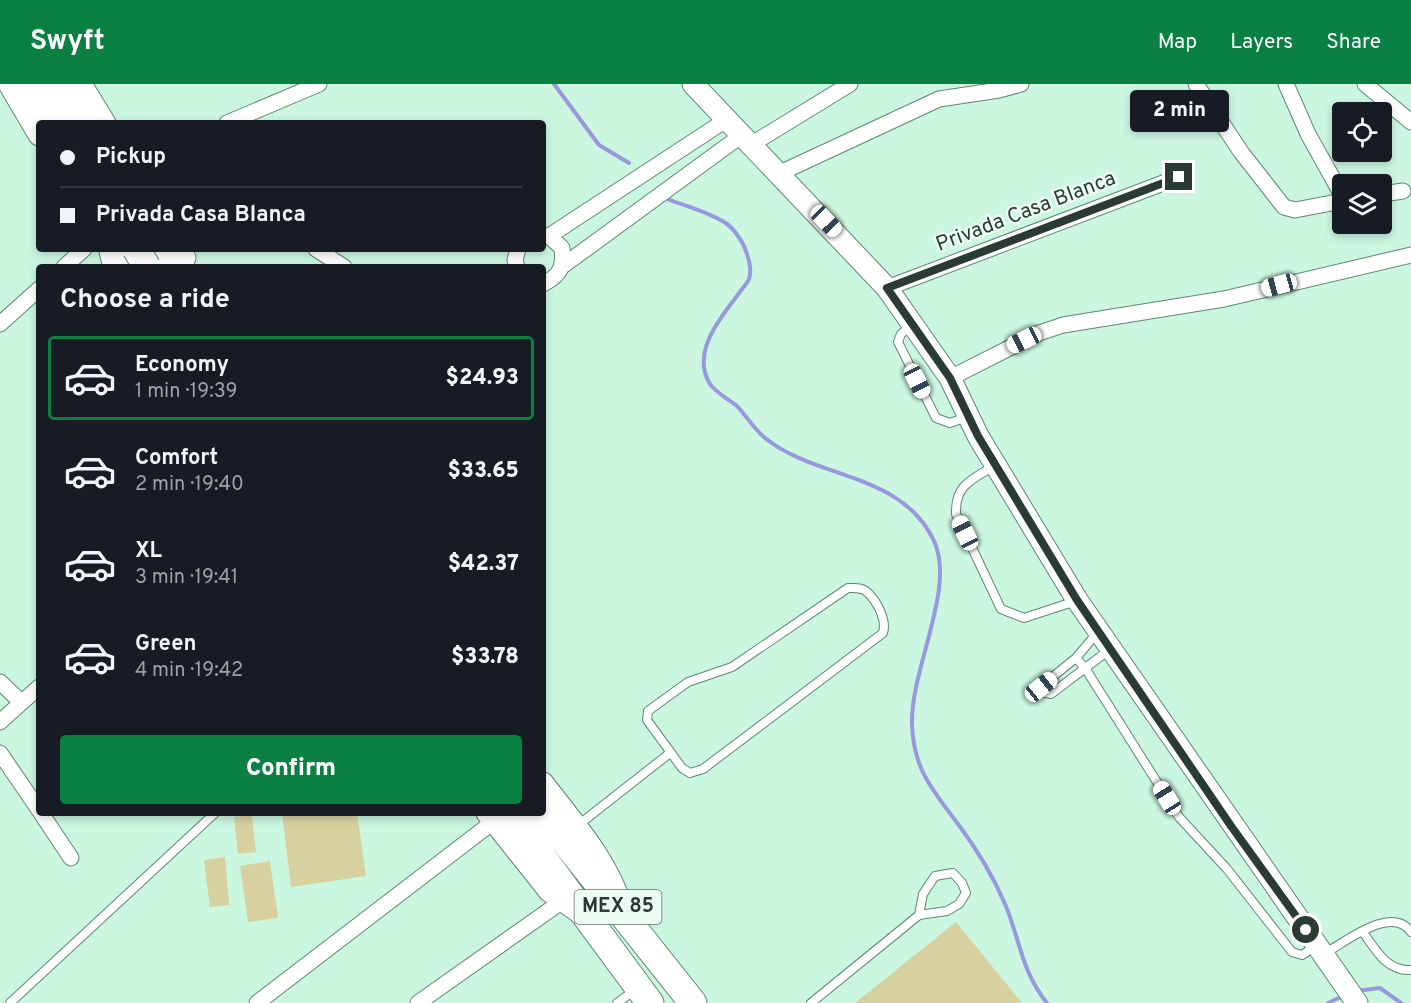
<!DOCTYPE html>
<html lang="en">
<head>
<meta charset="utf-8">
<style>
	:root { --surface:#171b24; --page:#20242c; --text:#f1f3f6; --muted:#9ea1a6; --line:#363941; --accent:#0b8043 }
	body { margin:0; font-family:Overpass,sans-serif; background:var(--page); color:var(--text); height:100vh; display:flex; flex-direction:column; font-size:22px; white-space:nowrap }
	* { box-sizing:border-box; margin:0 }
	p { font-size:20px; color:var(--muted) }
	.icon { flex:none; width:33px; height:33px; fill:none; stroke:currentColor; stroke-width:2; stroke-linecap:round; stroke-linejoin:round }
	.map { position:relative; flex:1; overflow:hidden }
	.side { position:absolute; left:36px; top:180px; width:510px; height:552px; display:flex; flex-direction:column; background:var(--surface); border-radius:6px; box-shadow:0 3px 9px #0003 }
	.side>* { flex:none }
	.hud { position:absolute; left:36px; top:36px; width:510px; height:132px; border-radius:6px; box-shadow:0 3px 9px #0003; display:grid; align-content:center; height:132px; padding:0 24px; background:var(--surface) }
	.tools { position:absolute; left:1332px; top:18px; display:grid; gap:12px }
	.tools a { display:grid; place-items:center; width:60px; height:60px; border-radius:6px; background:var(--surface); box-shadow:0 3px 9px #0003; font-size:30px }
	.end { position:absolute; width:27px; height:27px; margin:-14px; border:8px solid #2a3b33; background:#fff; box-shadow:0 0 0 3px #fff }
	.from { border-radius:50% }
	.bubble { position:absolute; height:42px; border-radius:6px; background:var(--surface); box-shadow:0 3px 9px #0003; font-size:20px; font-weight:800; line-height:42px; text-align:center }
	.car { position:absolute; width:18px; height:36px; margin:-18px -9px; border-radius:8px; box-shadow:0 0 4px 2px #0007; background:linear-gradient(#fff 24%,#345 0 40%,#fff 0 76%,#345 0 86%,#fff 0) }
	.hud b { display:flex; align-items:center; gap:21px; height:57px; font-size:22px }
	.hud b+b { border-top:2px solid var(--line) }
	.hud i { width:15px; height:15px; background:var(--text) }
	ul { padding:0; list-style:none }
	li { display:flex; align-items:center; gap:18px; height:84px; margin:0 12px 9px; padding:0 12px; border:3px solid transparent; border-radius:6px }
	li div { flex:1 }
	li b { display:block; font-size:22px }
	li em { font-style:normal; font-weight:800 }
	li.active { border-color:var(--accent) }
	li>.icon { width:54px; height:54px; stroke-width:1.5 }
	h2 { padding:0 24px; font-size:27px; line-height:72px }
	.primary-button { display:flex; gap:12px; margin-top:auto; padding:12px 24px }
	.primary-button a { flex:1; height:69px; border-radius:6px; background:var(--accent); color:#fff; font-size:24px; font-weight:800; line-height:69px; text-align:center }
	header { display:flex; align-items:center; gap:36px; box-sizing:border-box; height:84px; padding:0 30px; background:var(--accent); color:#fff }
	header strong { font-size:28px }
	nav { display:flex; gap:33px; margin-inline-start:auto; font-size:21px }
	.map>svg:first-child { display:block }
	.green { fill:#d6d19f }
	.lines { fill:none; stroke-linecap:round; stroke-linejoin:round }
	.stream { stroke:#9898dd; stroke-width:4 }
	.lane-casing { stroke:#5e8773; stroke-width:10 }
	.street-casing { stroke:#5e8773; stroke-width:17 }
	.secondary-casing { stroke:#5e8773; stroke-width:23 }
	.highway-casing { stroke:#5e8773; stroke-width:29 }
	.lane { stroke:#fff; stroke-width:8 }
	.street { stroke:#fff; stroke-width:15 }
	.secondary { stroke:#fff; stroke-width:21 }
	.highway { stroke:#fff; stroke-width:27 }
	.highway-bridge-casing { stroke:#5e8773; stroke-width:29; stroke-linecap:butt }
	.highway-bridge { stroke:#fff; stroke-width:27 }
	.route { stroke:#2a3b33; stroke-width:8 }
	.labels { text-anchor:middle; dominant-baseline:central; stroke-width:5; stroke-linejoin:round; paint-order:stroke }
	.shield { fill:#ecfdf4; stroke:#64756d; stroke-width:1.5 }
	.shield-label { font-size:20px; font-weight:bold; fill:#2a3b33 }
	.street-label { font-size:21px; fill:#2a3b33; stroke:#ecfdf4 }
</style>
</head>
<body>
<header>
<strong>Swyft</strong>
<nav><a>Map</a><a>Layers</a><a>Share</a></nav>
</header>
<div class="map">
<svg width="1411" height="919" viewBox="0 0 1411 919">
	<rect width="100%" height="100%" fill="#cbf7e1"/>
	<path class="green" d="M 282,729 L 357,729 L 366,792 L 291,803 Z
		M 252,731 L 256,768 L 238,770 L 234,733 Z
		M 225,773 L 229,821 L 210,823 L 204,776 Z
		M 270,777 L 278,834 L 248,838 L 240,782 Z
		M 956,838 L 1022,919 L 855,919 Z"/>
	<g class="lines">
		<path class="stream" d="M 554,0 L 599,61 L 629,79
			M 665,114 C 684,122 710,128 727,140 C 734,145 739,153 743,160 C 747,169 753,184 749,195 C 747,200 740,207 737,212 C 719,235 691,270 710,300 C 716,309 730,316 738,323 C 747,333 755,346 765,354 C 817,396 902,388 934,457 C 956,504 911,584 912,639 C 913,685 932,705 958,740 C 976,764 993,792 1005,820 C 1020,855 1021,887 1047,919
			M 1356,907 L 1380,904 L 1401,919
			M 1328,919 L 1343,912"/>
		<g class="lane-casing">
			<path id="lane" d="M 103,165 L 107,183
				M 912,241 L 901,250 L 898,258 L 936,334 L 950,339 L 967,333
				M 994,382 C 971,396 955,401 956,430 L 1001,525 L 1024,534 L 1076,517
				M 848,504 C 855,504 862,503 867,508 C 877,517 887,536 883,549 L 703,685 L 690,689 L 682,684 L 647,636 L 648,627 L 688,598 L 732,583 Z
				M 1097,549 L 1076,574 L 1041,602 L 1041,608 L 1051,610 L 1109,566
				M 1076,574 L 1085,584 L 1179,733 L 1227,785 L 1292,868 L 1302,871 L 1317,861
				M 577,742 L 670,669
				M 1363,848 C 1375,865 1387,888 1411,886
				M 1325,869 C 1346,858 1392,820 1411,848
				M 10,919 L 215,729
				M 617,919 L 635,906
				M 811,919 L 919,831 L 947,827 L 959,820 L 966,809 L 962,799 L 953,789 L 935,792 L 923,810 L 919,831"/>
		</g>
		<g class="street-casing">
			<path id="street" d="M 1196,0 L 1241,68 L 1284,123 L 1295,126 L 1342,117
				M 1286,0 L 1308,50 L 1342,111
				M 1365,0 L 1411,38
				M 227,39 L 319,0
				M 752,60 L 850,0
				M 780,89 L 939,15 L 999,6 L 1021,0
				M 1382,110 L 1403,107
				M 543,152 L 549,152 L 562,164 C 564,183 561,191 543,200
				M 549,152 L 726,36
				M 316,165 L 344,183
				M 564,181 L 742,51
				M 64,183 L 84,165
				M 517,183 L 515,176 L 518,165
				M 887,204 L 1179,93
				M 0,240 L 39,205
				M 950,294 L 1039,249 L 1063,241 L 1224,215 L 1411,171
				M 0,598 L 21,618
				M 0,638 L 39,603
				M 0,669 L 39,726
				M 41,729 L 71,774
				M 257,919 L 493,738
				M 418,919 L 561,818"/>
		</g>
		<g class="secondary-casing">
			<path id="secondary" d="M 9,0 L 39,51
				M 81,0 L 105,39
				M 693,0 L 887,204 L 950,294 L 978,352 L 1077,516 L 1357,919
				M 112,165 L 122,183
				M 166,165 L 176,167 L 185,174
				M 543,699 C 575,741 607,775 623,826
				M 487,729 L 549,807 L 577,827"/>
		</g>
		<g class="highway-casing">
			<path id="highway" d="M 33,0 L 58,39
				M 59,0 L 83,39
				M 161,165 L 172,183
				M 510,729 L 650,919
				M 542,729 L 693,919"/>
		</g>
		<use href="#lane" class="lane"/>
		<use href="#street" class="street"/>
		<use href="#secondary" class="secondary"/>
		<use href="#highway" class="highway"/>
		<g class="highway-bridge-casing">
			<path id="highway-bridge" d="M 136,165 L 147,183"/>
		</g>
		<use href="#highway-bridge" class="highway-bridge"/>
	</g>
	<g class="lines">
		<path class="route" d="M 1179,93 L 887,204 L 950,294 L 978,352 L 1077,516 L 1231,742 L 1306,846"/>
	</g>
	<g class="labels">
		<rect class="shield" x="574.5" y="806" width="87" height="34" rx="4.5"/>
		<g class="shield-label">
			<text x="618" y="823">MEX 85</text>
		</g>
		<g class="street-label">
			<text transform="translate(1026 128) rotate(-21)">Privada Casa Blanca</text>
		</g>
	</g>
</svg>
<div class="tools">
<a><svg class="icon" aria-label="locate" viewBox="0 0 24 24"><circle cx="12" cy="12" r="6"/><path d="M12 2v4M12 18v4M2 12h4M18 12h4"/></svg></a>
<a><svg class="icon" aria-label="layers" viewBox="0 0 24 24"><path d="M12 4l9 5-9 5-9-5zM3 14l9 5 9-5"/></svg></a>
</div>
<i class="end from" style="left:1306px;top:846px"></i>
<i class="end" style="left:1179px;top:93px"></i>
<div class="bubble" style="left:1130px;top:6px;width:99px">2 min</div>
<i class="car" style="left:826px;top:137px;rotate:136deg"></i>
<i class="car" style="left:1279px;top:201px;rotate:255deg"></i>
<i class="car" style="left:1024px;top:256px;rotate:244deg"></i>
<i class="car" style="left:917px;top:297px;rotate:153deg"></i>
<i class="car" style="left:965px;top:449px;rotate:334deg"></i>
<i class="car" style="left:1041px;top:603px;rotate:51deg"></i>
<i class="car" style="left:1167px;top:714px;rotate:328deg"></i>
<div class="hud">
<b><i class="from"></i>Pickup</b>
<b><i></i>Privada Casa Blanca</b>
</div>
<section class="side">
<h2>Choose a ride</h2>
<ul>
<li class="active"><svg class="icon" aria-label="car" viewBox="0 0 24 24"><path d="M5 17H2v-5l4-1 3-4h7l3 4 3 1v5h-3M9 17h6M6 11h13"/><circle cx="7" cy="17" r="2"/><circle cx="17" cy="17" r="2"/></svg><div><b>Economy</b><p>1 min · 19:39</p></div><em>$24.93</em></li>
<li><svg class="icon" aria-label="car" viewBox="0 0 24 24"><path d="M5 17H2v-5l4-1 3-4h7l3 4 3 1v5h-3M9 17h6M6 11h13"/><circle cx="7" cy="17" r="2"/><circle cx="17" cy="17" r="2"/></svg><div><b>Comfort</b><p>2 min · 19:40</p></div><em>$33.65</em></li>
<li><svg class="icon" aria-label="car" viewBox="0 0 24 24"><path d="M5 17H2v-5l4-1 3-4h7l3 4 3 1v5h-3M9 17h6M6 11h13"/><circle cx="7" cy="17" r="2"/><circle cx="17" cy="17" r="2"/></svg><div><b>XL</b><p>3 min · 19:41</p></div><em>$42.37</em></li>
<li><svg class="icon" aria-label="car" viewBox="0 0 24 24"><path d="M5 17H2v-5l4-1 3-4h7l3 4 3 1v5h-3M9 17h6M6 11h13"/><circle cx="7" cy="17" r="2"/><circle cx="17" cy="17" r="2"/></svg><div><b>Green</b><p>4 min · 19:42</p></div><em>$33.78</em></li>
</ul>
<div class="primary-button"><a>Confirm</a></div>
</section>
</div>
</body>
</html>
